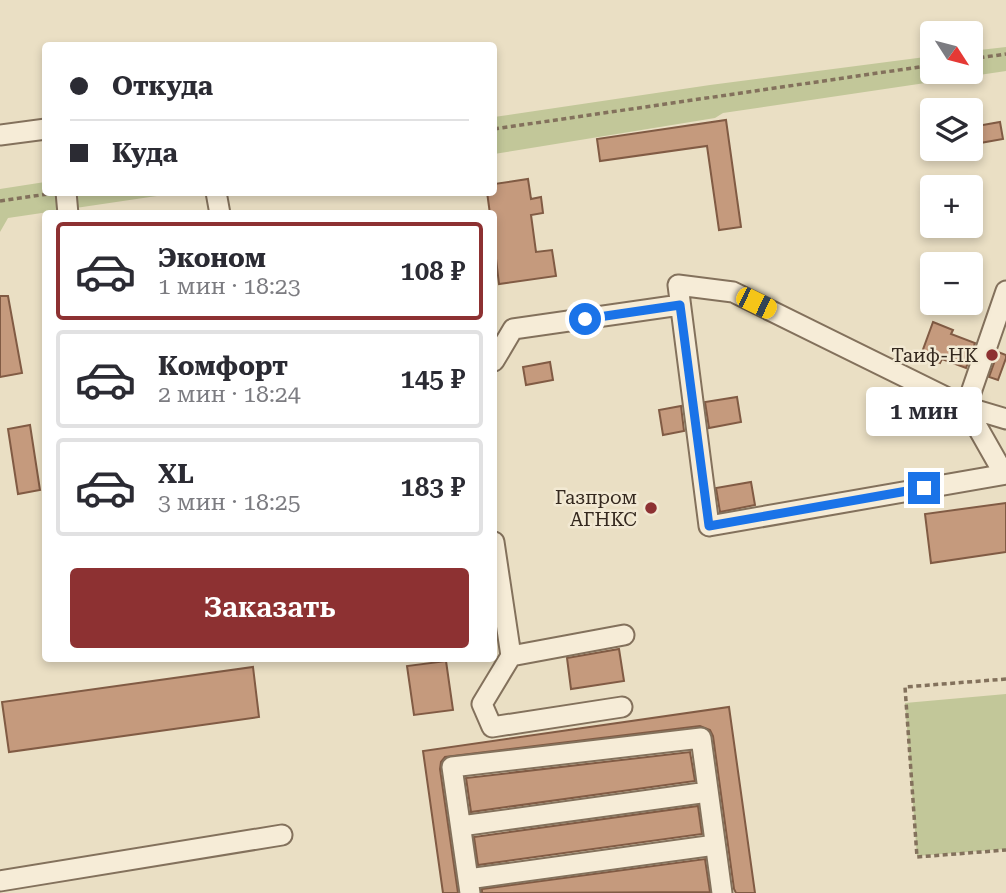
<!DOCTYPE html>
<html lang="ru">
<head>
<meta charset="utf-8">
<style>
	:root { --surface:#fff; --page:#f2f2f3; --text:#2b2b33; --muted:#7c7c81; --line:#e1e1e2; --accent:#8d3132 }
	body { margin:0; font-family:"Roboto Serif",serif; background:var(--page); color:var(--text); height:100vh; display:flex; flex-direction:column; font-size:26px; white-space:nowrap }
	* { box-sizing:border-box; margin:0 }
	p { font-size:23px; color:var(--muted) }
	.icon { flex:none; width:38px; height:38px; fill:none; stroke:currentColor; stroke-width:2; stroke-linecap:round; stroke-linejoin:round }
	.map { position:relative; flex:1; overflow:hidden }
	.panel { position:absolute; left:42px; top:210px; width:455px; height:452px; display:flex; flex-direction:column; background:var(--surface); border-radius:7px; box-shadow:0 4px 10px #0003 }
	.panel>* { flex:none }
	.banner { position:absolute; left:42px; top:42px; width:455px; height:154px; border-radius:7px; box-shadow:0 4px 10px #0003; display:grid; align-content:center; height:154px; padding:0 28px; background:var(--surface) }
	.needle { width:46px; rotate:126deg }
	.tools { position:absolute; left:920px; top:21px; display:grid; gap:14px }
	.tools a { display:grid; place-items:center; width:63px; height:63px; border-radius:7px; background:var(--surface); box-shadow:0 4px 10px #0003; font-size:35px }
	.end { position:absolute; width:32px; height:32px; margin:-16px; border:9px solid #1a73e8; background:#fff; box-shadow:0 0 0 4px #fff }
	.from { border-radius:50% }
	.bubble { position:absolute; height:49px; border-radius:7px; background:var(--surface); box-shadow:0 4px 10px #0003; font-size:23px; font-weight:600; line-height:49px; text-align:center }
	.car { position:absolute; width:21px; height:42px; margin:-21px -10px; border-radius:9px; box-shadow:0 0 5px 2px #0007; background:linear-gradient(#f5c518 24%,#345 0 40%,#f5c518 0 76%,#345 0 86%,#f5c518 0) }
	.banner b { display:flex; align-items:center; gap:24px; height:66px; font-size:26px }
	.banner b+b { border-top:2px solid var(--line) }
	.banner i { width:18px; height:18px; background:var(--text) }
	ul { padding:12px 0 0; list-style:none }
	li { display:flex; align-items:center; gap:21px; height:98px; margin:0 14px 10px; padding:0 14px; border:4px solid var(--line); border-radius:7px }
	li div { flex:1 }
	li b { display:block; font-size:26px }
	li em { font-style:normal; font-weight:600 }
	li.active { border-color:var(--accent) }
	li>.icon { width:63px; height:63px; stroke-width:1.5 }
	.action { display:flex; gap:14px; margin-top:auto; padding:14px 28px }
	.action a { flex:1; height:80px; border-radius:7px; background:var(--accent); color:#fff; font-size:28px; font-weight:600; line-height:80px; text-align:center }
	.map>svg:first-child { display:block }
	.green { fill:#c2c799 }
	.building { fill:#c59a7d; stroke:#815b44; stroke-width:2 }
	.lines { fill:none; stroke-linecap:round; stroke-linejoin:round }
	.minor-casing { stroke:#83715c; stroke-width:23 }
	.path { stroke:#83715c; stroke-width:3.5; stroke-dasharray:5 3.5; stroke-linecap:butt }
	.minor { stroke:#f6ecd7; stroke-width:19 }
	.route { stroke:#1a73e8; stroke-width:9 }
	.poi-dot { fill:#8d3132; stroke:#f2e9d3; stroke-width:2.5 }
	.labels { text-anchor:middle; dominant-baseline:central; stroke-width:5; stroke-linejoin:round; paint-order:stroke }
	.poi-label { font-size:19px; fill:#35291f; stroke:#f2e9d3; text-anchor:end }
</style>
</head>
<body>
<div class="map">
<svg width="1006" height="893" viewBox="0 0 1006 893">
	<rect width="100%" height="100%" fill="#eadfc4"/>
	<path class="green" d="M 1006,47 L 1006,71 L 723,113 L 715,118 L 494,154 L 494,117 L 710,85 L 933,56 L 933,72 L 971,72 L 971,51 Z
		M 45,182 L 46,192 L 177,193 L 8,218 L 0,232 L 0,189 Z
		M 1006,694 L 1006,849 L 917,856 L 905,703 Z"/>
	<path class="building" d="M 726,120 L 741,227 L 719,230 L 707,146 L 600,161 L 597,139 Z
		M 1000,122 L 1003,139 L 980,143 L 977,126 Z
		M 528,179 L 531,199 L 541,197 L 543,213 L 531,215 L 536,252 L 552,250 L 556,276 L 499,284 L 494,242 L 494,214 L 490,214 L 487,192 L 494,192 L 494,184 Z
		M 0,296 L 8,296 L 22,373 L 0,377 Z
		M 933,322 L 953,330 L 951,334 L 975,343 L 966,368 L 942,359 L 940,363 L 921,355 Z
		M 998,352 L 1006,355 L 1006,358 L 998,380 L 989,377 Z
		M 550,362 L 553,380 L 526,385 L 523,367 Z
		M 737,397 L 741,422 L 709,428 L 705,402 Z
		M 681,406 L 684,431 L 663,435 L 659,410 Z
		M 30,425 L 40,490 L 18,494 L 8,429 Z
		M 751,482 L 755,505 L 720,512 L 716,488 Z
		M 1006,503 L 1006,552 L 931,563 L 925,514 Z
		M 619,649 L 624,681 L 571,689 L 567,658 Z
		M 446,661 L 453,710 L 414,715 L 407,666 Z
		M 253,667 L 259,717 L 9,752 L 2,702 Z
		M 729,707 L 755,893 L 736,893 L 734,889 L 713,736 L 710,730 L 700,726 L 445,757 L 441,762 L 440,769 L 458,893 L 443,893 L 423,751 Z
		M 690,752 L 695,781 L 471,812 L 466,778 Z
		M 698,806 L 702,834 L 478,865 L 474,837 Z
		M 705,859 L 710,892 L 482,893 L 482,889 Z"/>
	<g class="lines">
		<g class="minor-casing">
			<path id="minor" d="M 0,135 L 46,129
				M 66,192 L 68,214
				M 216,192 L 220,214
				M 494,361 L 513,329 L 680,305
				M 1006,419 L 966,407 L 733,292 L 678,285 L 709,526 L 1006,474
				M 1004,474 L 966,407 L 1006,291
				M 494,542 L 511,656 L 624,635
				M 511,656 L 482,704 L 492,727 L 622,707
				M 461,826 L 708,792
				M 468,879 L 715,845
				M 0,881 L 282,835
				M 470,893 L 452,767 L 701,738 L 722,893"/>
		</g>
		<path class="path" d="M 971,59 L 1006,54
			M 494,129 L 933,65
			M 0,201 L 48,194
			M 1006,679 L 905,687 L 917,857 L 1006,850"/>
		<use href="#minor" class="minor"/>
	</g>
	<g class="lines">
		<path class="route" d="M 585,319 L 680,305 L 709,526 L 924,488"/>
	</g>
	<g class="poi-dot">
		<circle cx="992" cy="355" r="7"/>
		<circle cx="651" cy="508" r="7"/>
	</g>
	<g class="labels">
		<g class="poi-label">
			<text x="978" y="355">Таиф-НК</text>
			<text x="637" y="497">Газпром<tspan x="637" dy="22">АГНКС</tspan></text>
		</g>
	</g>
</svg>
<div class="tools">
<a><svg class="needle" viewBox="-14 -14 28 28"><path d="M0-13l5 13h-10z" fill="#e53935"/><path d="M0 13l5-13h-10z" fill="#7c7c81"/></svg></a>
<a><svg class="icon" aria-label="layers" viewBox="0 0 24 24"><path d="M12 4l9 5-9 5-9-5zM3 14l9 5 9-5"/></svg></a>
<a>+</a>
<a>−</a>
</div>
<i class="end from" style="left:585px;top:319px"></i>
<i class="end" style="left:924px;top:488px"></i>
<div class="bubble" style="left:866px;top:387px;width:116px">1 мин</div>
<i class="car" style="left:756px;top:303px;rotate:116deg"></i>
<div class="banner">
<b><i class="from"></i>Откуда</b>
<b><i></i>Куда</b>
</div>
<section class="panel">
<ul>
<li class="active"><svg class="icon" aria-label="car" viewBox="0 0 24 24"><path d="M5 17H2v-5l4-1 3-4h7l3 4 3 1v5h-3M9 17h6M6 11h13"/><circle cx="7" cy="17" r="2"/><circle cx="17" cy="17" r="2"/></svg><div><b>Эконом</b><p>1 мин · 18:23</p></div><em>108 ₽</em></li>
<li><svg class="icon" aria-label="car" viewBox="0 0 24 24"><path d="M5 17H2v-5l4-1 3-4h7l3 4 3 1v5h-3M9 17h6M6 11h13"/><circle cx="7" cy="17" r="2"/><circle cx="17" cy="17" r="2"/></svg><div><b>Комфорт</b><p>2 мин · 18:24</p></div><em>145 ₽</em></li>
<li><svg class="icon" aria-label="car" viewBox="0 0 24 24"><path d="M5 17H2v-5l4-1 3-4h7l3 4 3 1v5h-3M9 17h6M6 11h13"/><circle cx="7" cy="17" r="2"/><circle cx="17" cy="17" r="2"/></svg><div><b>XL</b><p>3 мин · 18:25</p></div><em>183 ₽</em></li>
</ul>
<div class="action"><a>Заказать</a></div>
</section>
</div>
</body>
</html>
